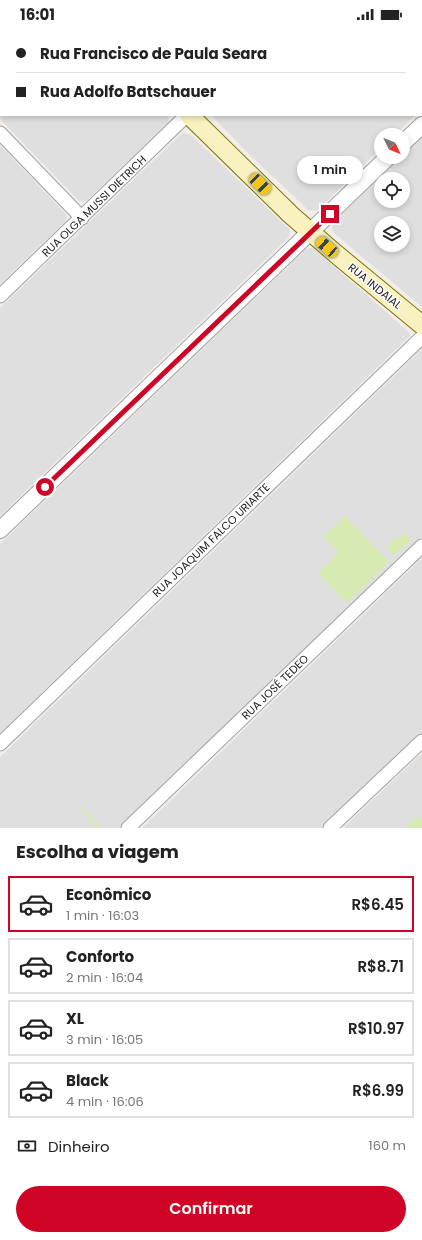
<!DOCTYPE html>
<html lang="pt">
<head>
<meta charset="utf-8">
<style>
	:root { --surface:#fff; --page:#f6f6f6; --text:#222; --muted:#767676; --line:#e0e0e0; --accent:#d00425 }
	body { margin:0; font-family:Poppins,sans-serif; background:var(--page); color:var(--text); height:100vh; display:flex; flex-direction:column; font-size:15px; white-space:nowrap }
	* { box-sizing:border-box; margin:0 }
	p { font-size:13px; color:var(--muted) }
	.icon { flex:none; width:22px; height:22px; fill:none; stroke:currentColor; stroke-width:2; stroke-linecap:round; stroke-linejoin:round }
	.map { position:relative; height:800px; overflow:hidden }
	.sheet { display:flex; flex-direction:column; background:var(--surface); flex:1 }
	.sheet>* { flex:none }
	.hud { position:absolute; left:0px; top:0px; width:422px; height:88px; box-shadow:0 2px 6px #0003; display:grid; align-content:center; height:88px; padding:0 16px; background:var(--surface) }
	.needle { width:26px; rotate:133deg }
	.buttons { position:absolute; left:374px; top:100px; display:grid; gap:8px }
	.buttons a { display:grid; place-items:center; width:36px; height:36px; border-radius:50%; background:var(--surface); box-shadow:0 2px 6px #0003; font-size:20px }
	.end { position:absolute; width:18px; height:18px; margin:-9px; border:5px solid #d00425; background:#fff; box-shadow:0 0 0 2px #fff }
	.from { border-radius:50% }
	.bubble { position:absolute; height:28px; border-radius:14px; background:var(--surface); box-shadow:0 2px 6px #0003; font-size:13px; font-weight:600; line-height:28px; text-align:center }
	.car { position:absolute; width:12px; height:24px; margin:-12px -6px; border-radius:5px; box-shadow:0 0 3px 1px #0007; background:linear-gradient(#f5c518 24%,#345 0 40%,#f5c518 0 76%,#345 0 86%,#f5c518 0) }
	.hud b { display:flex; align-items:center; gap:14px; height:38px; font-size:15px }
	.hud b+b { border-top:1px solid var(--line) }
	.hud i { width:10px; height:10px; background:var(--text) }
	ul { padding:0; list-style:none }
	li { display:flex; align-items:center; gap:12px; height:56px; margin:0 8px 6px; padding:0 8px; border:2px solid var(--line); border-radius:0px }
	li div { flex:1 }
	li b { display:block; font-size:15px }
	li em { font-style:normal; font-weight:600 }
	li.active { border-color:var(--accent) }
	li>.icon { width:36px; height:36px; stroke-width:1.5 }
	h2 { padding:0 16px; font-size:18px; line-height:48px }
	.pay { display:flex; align-items:center; gap:10px; height:44px; padding:0 16px; font-size:15px }
	.pay p { margin-inline-start:auto }
	.button { display:flex; gap:8px; margin-top:auto; padding:8px 16px }
	.button a { flex:1; height:46px; border-radius:24px; background:var(--accent); color:#fff; font-size:16px; font-weight:600; line-height:46px; text-align:center }
	.status { display:flex; justify-content:space-between; align-items:center; height:28px; padding:0 20px; background:var(--surface); direction:ltr }
	.status svg { height:11px; fill:currentColor }
	.map>svg:first-child { display:block }
	.residential { fill:#e0dfdf; fill-rule:evenodd }
	.grass { fill:#d6eab1 }
	.lines { fill:none; stroke-linecap:round; stroke-linejoin:round }
	.minor-casing { stroke:#a3a3a3; stroke-width:15 }
	.tertiary-casing { stroke:#a3a3a3; stroke-width:18 }
	.secondary-casing { stroke:#7a7407; stroke-width:20 }
	.minor { stroke:#fff; stroke-width:13 }
	.tertiary { stroke:#fff; stroke-width:16 }
	.secondary { stroke:#f9f2c0; stroke-width:18 }
	.route { stroke:#d00425; stroke-width:5 }
	.labels { text-anchor:middle; dominant-baseline:central; stroke-width:3; stroke-linejoin:round; paint-order:stroke }
	.street-label { font-size:11px; fill:#222; stroke:#fff }
</style>
</head>
<body>
<div class="status"><b>16:01</b><svg viewBox="0 0 49 12"><path d="M0 12V9h3v3zM5 12V6h3v6zM10 12V3h3v9zM15 12V0h3v12zM26 1h20v11H26zM47 4h2v5h-2z"/></svg></div>
<div class="map">
<svg width="422" height="800" viewBox="0 0 422 800">
	<rect width="100%" height="100%" fill="#f2ede9"/>
	<path class="residential" d="M 0,0 L 86,0 L 87,1 L 1,1 L 1,87 L 168,87 L 169,94 L 86,173 L 83,174 L 78,172 L 0,91 Z
		M 125,0 L 186,0 L 185,1 L 126,1 Z
		M 211,0 L 352,0 L 353,1 L 210,1 Z
		M 376,0 L 422,0 L 422,48 L 421,47 L 421,1 L 377,1 Z
		M 211,87 L 415,87 L 395,107 L 381,107 L 381,120 L 317,183 L 308,182 L 245,122 Z
		M 186,105 L 191,107 L 290,202 L 289,209 L 0,488 L 0,280 L 180,107 Z
		M 422,108 L 422,279 L 334,205 L 332,199 L 334,194 L 400,129 L 403,129 L 403,126 ZM 381,151 L 403,151 L 403,173 L 381,173 ZM 381,195 L 403,195 L 403,217 L 381,217 Z
		M 0,117 L 66,186 L 67,189 L 66,193 L 0,256 Z
		M 309,220 L 313,220 L 329,234 L 410,305 L 410,308 L 0,705 L 0,516 L 306,221 Z
		M 421,322 L 422,322 L 422,509 L 120,800 L 0,800 L 0,729 Z
		M 422,530 L 422,705 L 322,800 L 142,800 Z
		M 422,725 L 422,800 L 343,800 Z"/>
	<path class="grass" d="M 345,488 L 389,534 L 347,575 L 318,545 L 339,524 L 323,509 Z
		M 404,505 L 411,512 L 394,528 L 386,518 L 395,510 L 397,511 Z
		M 82,780 L 101,800 L 97,800 L 80,781 Z
		M 418,788 L 422,792 L 422,800 L 405,800 Z"/>
	<g class="lines">
		<g class="minor-casing">
			<path id="minor" d="M 363,0 L 364,1
				M 199,1 L 200,0
				M 421,61 L 422,62
				M 0,105 L 82,190
				M 0,268 L 187,87
				M 0,716 L 422,309
				M 128,800 L 422,518
				M 330,800 L 422,713"/>
		</g>
		<g class="tertiary-casing">
			<path id="tertiary" d="M 403,115 L 422,97
				M 0,502 L 388,129"/>
		</g>
		<g class="secondary-casing">
			<path id="secondary" d="M 104,0 L 105,1
				M 189,87 L 291,187 L 336,226 L 422,297"/>
		</g>
		<use href="#minor" class="minor"/>
		<use href="#tertiary" class="tertiary"/>
		<use href="#secondary" class="secondary"/>
	</g>
	<g class="lines">
		<path class="route" d="M 45,459 L 330,186"/>
	</g>
	<g class="labels">
		<g class="street-label">
			<text transform="translate(94 178) rotate(-44)">RUA OLGA MUSSI DIETRICH</text>
			<text transform="translate(375 258) rotate(39)">RUA INDAIAL</text>
			<text transform="translate(211 512) rotate(-44)">RUA JOAQUIM FALCO URIARTE</text>
			<text transform="translate(275 659) rotate(-44)">RUA JOSÉ TEDEO</text>
		</g>
	</g>
</svg>
<div class="buttons">
<a><svg class="needle" viewBox="-14 -14 28 28"><path d="M0-13l5 13h-10z" fill="#e53935"/><path d="M0 13l5-13h-10z" fill="#767676"/></svg></a>
<a><svg class="icon" aria-label="locate" viewBox="0 0 24 24"><circle cx="12" cy="12" r="6"/><path d="M12 2v4M12 18v4M2 12h4M18 12h4"/></svg></a>
<a><svg class="icon" aria-label="layers" viewBox="0 0 24 24"><path d="M12 4l9 5-9 5-9-5zM3 14l9 5 9-5"/></svg></a>
</div>
<i class="end from" style="left:45px;top:459px"></i>
<i class="end" style="left:330px;top:186px"></i>
<div class="bubble" style="left:297px;top:128px;width:66px">1 min</div>
<i class="car" style="left:260px;top:156px;rotate:134deg"></i>
<i class="car" style="left:327px;top:219px;rotate:311deg"></i>
<div class="hud">
<b><i class="from"></i>Rua Francisco de Paula Seara</b>
<b><i></i>Rua Adolfo Batschauer</b>
</div>
</div>
<section class="sheet">
<h2>Escolha a viagem</h2>
<ul>
<li class="active"><svg class="icon" aria-label="car" viewBox="0 0 24 24"><path d="M5 17H2v-5l4-1 3-4h7l3 4 3 1v5h-3M9 17h6M6 11h13"/><circle cx="7" cy="17" r="2"/><circle cx="17" cy="17" r="2"/></svg><div><b>Econômico</b><p>1 min · 16:03</p></div><em>R$6.45</em></li>
<li><svg class="icon" aria-label="car" viewBox="0 0 24 24"><path d="M5 17H2v-5l4-1 3-4h7l3 4 3 1v5h-3M9 17h6M6 11h13"/><circle cx="7" cy="17" r="2"/><circle cx="17" cy="17" r="2"/></svg><div><b>Conforto</b><p>2 min · 16:04</p></div><em>R$8.71</em></li>
<li><svg class="icon" aria-label="car" viewBox="0 0 24 24"><path d="M5 17H2v-5l4-1 3-4h7l3 4 3 1v5h-3M9 17h6M6 11h13"/><circle cx="7" cy="17" r="2"/><circle cx="17" cy="17" r="2"/></svg><div><b>XL</b><p>3 min · 16:05</p></div><em>R$10.97</em></li>
<li><svg class="icon" aria-label="car" viewBox="0 0 24 24"><path d="M5 17H2v-5l4-1 3-4h7l3 4 3 1v5h-3M9 17h6M6 11h13"/><circle cx="7" cy="17" r="2"/><circle cx="17" cy="17" r="2"/></svg><div><b>Black</b><p>4 min · 16:06</p></div><em>R$6.99</em></li>
</ul>
<div class="pay"><svg class="icon" aria-label="cash" viewBox="0 0 24 24"><path d="M3 7h18v10H3z"/><circle cx="12" cy="12" r="2"/></svg>Dinheiro<p>160 m</p></div>
<div class="button"><a>Confirmar</a></div>
</section>
</body>
</html>
